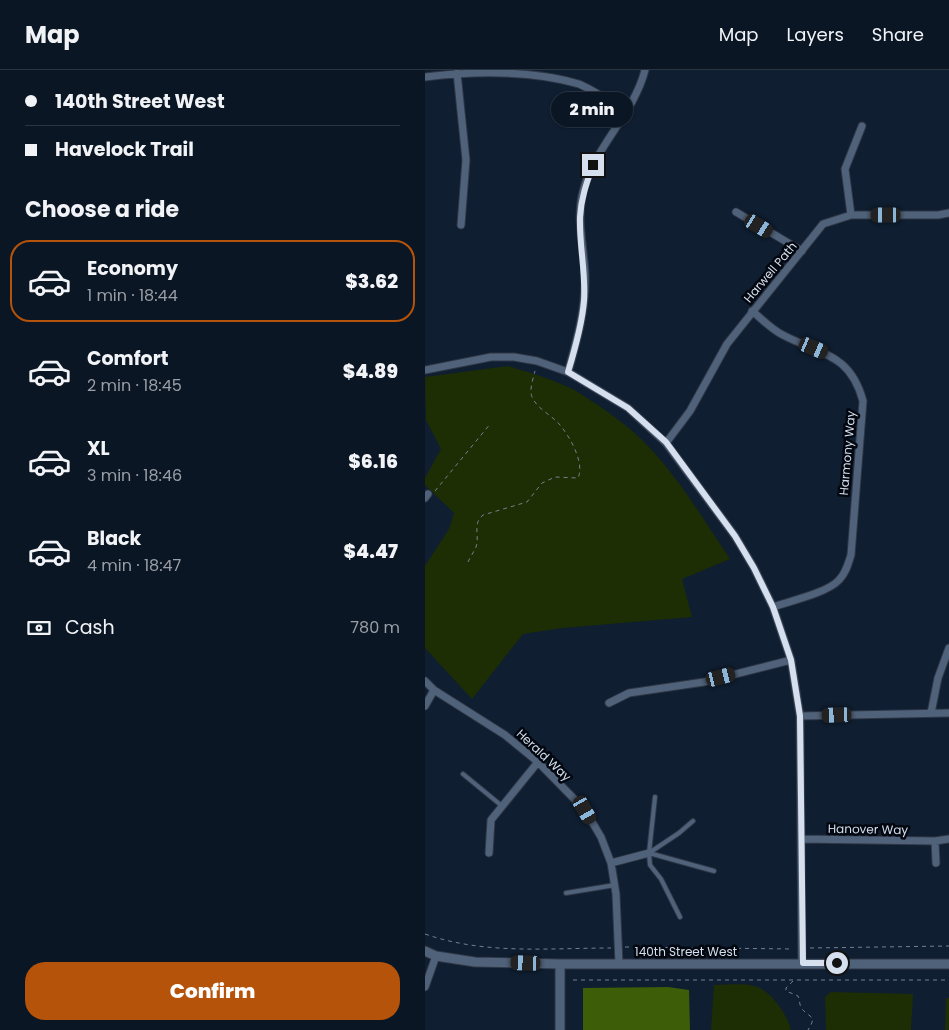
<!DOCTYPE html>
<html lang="en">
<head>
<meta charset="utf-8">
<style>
	:root { --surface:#0b1625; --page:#141f2d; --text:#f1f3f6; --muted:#9a9fa7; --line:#2b3542; --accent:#b45309 }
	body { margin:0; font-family:Poppins,sans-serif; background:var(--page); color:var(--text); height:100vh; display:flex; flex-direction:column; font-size:19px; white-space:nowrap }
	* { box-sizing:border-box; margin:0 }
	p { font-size:16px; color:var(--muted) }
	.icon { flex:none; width:28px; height:28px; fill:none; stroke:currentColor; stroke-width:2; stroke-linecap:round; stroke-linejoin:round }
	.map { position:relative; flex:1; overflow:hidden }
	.details { display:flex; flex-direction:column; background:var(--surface); width:425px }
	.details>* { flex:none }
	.banner { display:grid; align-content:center; height:110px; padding:0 25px; background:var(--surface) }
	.end { position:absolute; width:22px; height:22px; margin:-11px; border:6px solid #d5dfed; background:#111; box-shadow:0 0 0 2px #111 }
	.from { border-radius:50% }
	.bubble { position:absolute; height:35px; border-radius:18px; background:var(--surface); box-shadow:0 1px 4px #0004,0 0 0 1px var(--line); font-size:16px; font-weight:800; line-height:35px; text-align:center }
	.car { position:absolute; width:15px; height:30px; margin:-15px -8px; border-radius:6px; box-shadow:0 0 4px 1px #0007; background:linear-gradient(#222 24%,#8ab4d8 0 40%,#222 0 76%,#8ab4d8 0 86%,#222 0) }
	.banner b { display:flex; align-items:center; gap:18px; height:48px; font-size:19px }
	.banner b+b { border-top:1px solid var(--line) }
	.banner i { width:12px; height:12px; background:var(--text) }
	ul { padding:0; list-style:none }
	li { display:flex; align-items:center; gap:15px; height:82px; margin:0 10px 8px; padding:0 15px; border:2px solid transparent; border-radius:20px }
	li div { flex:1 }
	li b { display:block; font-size:19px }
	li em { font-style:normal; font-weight:800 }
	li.on { border-color:var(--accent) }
	li>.icon { width:45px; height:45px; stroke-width:1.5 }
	h2 { padding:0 25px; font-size:22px; line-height:60px }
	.pay { display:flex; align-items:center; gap:12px; height:55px; padding:0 25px; font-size:19px }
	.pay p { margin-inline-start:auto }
	.primary-button { display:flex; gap:10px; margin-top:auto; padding:10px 25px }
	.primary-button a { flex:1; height:58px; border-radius:20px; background:var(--accent); color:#fff; font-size:20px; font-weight:800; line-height:58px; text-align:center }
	header { display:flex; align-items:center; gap:30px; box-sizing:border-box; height:70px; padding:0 25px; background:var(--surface); border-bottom:1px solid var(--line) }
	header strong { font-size:24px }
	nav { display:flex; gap:28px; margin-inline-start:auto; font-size:18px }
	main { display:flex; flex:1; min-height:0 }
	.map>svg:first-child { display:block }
	.green { fill:#1d2e04 }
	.forest { fill:#3d5d08 }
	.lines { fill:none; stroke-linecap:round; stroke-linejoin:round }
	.service-casing { stroke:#2f3747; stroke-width:6 }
	.minor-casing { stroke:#2f3747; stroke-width:9 }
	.tertiary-casing { stroke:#2f3747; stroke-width:11 }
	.path { stroke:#748090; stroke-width:1; stroke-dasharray:4 4; stroke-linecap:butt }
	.service { stroke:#506279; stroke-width:4 }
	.minor { stroke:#506279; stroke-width:7 }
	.tertiary { stroke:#506279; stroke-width:9 }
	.route { stroke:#d5dfed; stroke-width:6 }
	.labels { text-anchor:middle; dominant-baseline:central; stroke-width:5; stroke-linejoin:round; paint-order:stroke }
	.street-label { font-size:12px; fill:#d5dfed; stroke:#030810 }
</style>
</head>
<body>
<header>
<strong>Map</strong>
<nav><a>Map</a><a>Layers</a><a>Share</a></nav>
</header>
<main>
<section class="details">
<div class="banner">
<b><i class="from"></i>140th Street West</b>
<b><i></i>Havelock Trail</b>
</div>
<h2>Choose a ride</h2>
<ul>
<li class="on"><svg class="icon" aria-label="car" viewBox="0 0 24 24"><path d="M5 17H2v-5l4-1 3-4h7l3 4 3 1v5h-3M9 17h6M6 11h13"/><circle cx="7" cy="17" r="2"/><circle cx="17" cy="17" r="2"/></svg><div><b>Economy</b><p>1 min · 18:44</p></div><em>$3.62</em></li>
<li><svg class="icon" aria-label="car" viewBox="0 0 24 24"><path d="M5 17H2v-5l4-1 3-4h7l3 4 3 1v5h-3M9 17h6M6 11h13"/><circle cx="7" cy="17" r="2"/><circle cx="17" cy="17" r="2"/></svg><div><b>Comfort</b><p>2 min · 18:45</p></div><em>$4.89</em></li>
<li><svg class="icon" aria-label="car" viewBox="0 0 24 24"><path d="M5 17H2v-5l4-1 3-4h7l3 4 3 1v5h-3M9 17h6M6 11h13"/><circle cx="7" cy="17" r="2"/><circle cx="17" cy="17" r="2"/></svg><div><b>XL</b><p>3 min · 18:46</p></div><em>$6.16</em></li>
<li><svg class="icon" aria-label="car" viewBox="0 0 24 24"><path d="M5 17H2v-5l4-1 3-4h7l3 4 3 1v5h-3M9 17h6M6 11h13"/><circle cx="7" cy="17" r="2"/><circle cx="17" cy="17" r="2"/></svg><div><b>Black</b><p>4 min · 18:47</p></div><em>$4.47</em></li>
</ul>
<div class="pay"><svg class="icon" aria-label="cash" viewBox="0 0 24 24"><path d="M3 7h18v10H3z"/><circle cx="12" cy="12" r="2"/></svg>Cash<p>780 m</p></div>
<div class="primary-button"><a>Confirm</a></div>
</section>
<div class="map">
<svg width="524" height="960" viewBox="0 0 524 960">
	<rect width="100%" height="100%" fill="#0f1e31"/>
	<path class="green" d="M 83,296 C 106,303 130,310 151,321 C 172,334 202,354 219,372 C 253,406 278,449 305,489 L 257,509 L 267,547 L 137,558 L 98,564 L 47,629 L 0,578 L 0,496 L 24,459 L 29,443 L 0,415 L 0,408 L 16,379 L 1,350 L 0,307 Z
		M 289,915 C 302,915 317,913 329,916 C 345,919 363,945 366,960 L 286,960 Z
		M 406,922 L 488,924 L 486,960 L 401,960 L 400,927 Z
		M 521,928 L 524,928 L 524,960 L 520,960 Z"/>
	<path class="forest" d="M 243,917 L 264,920 L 265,960 L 158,960 L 158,918 Z"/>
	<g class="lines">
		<g class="service-casing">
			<path id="service" d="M 38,704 L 77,736
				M 230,727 L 224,783 L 225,795 L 236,809 L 255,847
				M 224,783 L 289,801
				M 224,783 L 254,763 L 268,751
				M 141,823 L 190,815"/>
		</g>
		<g class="minor-casing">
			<path id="minor" d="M 32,3 L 41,90 L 36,155
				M 0,7 C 51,1 106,0 154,14 C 170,21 186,32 200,41
				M 311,142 L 377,181
				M 426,145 L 420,99 L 437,56
				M 327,241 C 337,249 347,260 358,265 C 396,285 425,283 438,331 L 426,485 C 423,494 421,503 414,510 C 402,523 365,531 348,537
				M 0,300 L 66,287 L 89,287 L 112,291 L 143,302 L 203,338 L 241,373 L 310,466 L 329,498 L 348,537 L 366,590 L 375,646 L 377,893
				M 143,302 C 152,270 161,239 160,205 C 159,178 151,149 158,122 C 169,77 209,44 220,0
				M 241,373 L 265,341 L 302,274 L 398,154 L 426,145 L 513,145 L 524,143
				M 0,428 L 3,424
				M 0,611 L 9,620 L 80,665 L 113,692 L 160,740 L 176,767 L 186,793 L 191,824 L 194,894
				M 184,633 L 204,623 L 279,612 L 366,590
				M 0,636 L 9,620
				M 506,643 L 513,608 L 524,578
				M 375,646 L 524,643
				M 376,769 L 510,771 L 524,769
				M 510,771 L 511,793
				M 64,783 L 66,750 L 113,692
				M 186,793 L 224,783
				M 0,917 L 11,886"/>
		</g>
		<g class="tertiary-casing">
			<path id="tertiary" d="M 0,881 L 11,886 L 50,892 L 135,894 L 524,894
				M 135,894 L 135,960"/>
		</g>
		<path class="path" d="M 10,421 L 66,353
			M 43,492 C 45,487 49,482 51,477 C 55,466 47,454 58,445 L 102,432 L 117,413 L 130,407 L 153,408 C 160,393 145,367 135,355 C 127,345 113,340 107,327 C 104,320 108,309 110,301
			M 0,864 C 60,885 124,878 186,878
			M 200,877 L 368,879
			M 385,878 L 524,876
			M 148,910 L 524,910
			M 368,911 L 361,918 L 361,921 L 373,926 C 375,930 374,935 377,939 C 386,949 392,945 383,960"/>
		<use href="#service" class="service"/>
		<use href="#minor" class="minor"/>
		<use href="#tertiary" class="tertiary"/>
	</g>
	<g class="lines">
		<path class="route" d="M 168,95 C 162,112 156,128 155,147 C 154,175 161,203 159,231 C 157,255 150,279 143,302 L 203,338 L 241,372 L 310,466 L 329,498 L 348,537 L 366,590 L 375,646 L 378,893 L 412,893"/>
	</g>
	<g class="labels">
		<g class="street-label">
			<text transform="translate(345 202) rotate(-50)">Harwell Path</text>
			<text transform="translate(422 383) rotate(-85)">Harmony Way</text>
			<text transform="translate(119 685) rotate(43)">Herald Way</text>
			<text transform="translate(443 759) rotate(1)">Hanover Way</text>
			<text x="261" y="881">140th Street West</text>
		</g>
	</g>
</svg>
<i class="end from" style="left:412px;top:893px"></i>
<i class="end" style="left:168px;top:95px"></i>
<div class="bubble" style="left:126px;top:22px;width:82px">2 min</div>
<i class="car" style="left:461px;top:145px;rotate:270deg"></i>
<i class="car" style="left:334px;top:156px;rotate:121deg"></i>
<i class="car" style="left:389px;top:278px;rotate:113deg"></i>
<i class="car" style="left:296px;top:607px;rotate:76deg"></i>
<i class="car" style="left:412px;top:645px;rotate:268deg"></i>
<i class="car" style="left:160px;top:740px;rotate:150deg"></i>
<i class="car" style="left:101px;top:893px;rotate:272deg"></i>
</div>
</main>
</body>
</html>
